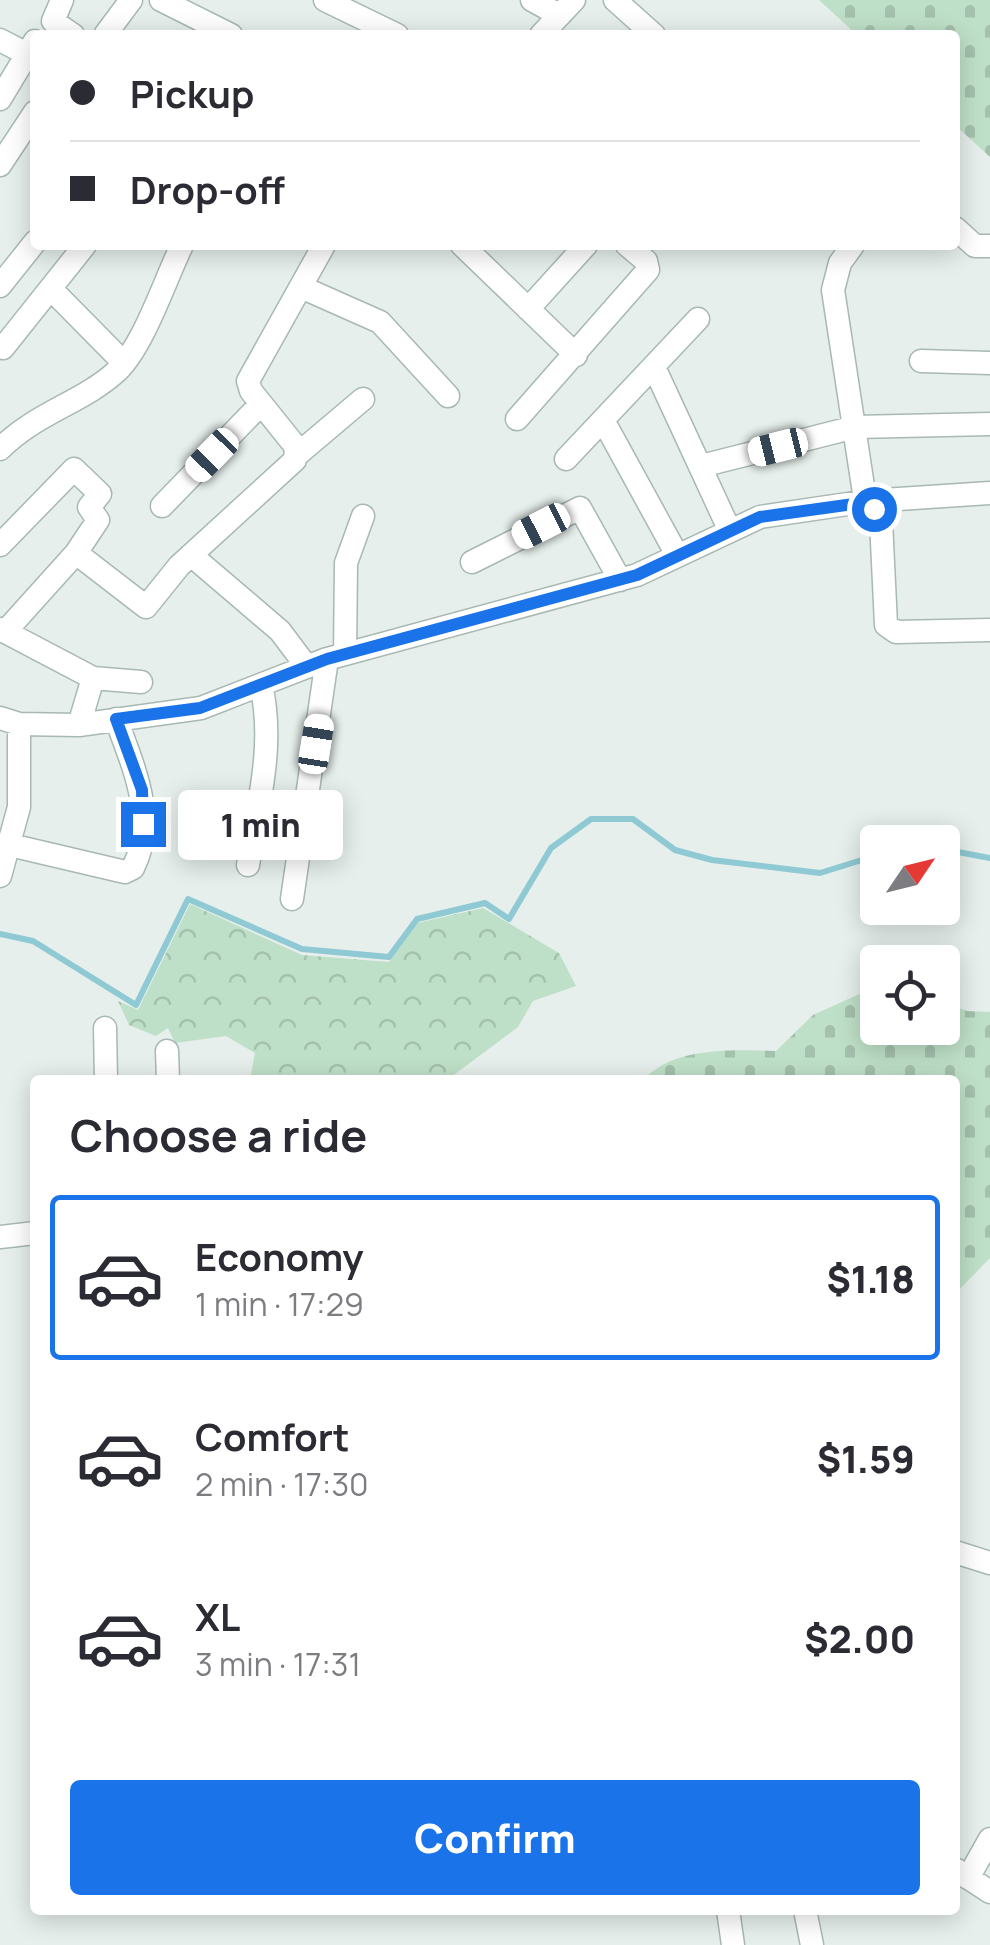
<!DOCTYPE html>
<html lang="en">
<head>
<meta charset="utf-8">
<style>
	:root { --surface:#fff; --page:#f2f2f3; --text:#2b2b33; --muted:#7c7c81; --line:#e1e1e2; --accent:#1a73e8 }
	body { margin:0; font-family:Manrope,sans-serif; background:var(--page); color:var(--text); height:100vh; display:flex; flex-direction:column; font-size:38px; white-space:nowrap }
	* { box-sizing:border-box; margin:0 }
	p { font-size:32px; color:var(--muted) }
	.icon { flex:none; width:55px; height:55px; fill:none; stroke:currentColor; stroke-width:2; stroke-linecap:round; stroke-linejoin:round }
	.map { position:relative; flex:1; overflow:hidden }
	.side { position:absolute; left:30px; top:1075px; width:930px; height:840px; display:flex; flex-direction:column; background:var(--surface); border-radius:10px; box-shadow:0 5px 25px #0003 }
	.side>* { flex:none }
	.hud { position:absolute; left:30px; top:30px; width:930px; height:220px; border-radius:10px; box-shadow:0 5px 25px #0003; display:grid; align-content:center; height:220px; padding:0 40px; background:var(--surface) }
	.needle { width:65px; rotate:55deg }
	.buttons { position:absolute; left:860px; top:825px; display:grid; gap:20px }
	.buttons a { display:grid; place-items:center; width:100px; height:100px; border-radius:10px; background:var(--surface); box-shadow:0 5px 25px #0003; font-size:50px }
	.end { position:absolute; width:45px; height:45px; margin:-22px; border:12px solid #1a73e8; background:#fff; box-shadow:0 0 0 5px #fff }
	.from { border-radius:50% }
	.bubble { position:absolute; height:70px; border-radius:10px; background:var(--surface); box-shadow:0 5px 25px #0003; font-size:32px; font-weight:800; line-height:70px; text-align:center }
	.car { position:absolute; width:30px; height:60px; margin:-30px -15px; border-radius:12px; box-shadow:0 0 8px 2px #0007; background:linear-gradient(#fff 24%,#345 0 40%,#fff 0 76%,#345 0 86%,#fff 0) }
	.hud b { display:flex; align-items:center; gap:35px; height:95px; font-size:38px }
	.hud b+b { border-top:2px solid var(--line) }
	.hud i { width:25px; height:25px; background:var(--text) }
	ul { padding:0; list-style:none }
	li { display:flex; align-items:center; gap:30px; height:165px; margin:0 20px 15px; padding:0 20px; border:5px solid transparent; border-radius:10px }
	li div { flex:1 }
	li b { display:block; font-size:38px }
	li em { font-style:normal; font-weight:800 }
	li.active { border-color:var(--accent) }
	li>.icon { width:90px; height:90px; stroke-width:1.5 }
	h2 { padding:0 40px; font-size:45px; line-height:120px }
	.primary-button { display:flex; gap:20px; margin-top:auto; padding:20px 40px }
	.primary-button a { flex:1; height:115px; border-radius:10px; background:var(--accent); color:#fff; font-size:40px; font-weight:800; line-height:115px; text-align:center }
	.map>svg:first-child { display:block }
	.forest { fill:url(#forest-crowns) }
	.cemetery { fill:url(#cemetery-stones) }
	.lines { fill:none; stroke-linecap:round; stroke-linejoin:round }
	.stream { stroke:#8ec9d4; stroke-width:6 }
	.minor-casing { stroke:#a8b8b2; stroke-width:25 }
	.minor { stroke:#fff; stroke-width:22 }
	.route { stroke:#1a73e8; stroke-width:12 }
</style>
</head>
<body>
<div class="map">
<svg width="990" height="1945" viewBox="0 0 990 1945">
	<defs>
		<pattern id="forest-crowns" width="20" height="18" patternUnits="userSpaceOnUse" patternTransform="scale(2.5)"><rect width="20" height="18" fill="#bfe0c8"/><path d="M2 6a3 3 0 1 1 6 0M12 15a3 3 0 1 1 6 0" fill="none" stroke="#a4c1ad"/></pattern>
		<pattern id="cemetery-stones" width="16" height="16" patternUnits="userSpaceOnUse" patternTransform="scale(2.5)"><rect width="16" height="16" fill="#bfe0c8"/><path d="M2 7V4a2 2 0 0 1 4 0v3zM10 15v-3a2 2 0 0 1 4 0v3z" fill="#a4c1ad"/></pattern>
	</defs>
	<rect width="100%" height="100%" fill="#e6efeb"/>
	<path class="forest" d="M 190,904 L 302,955 L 389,962 L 417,923 L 483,908 L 559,953 L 576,986 L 533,1001 L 518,1027 L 447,1080 L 250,1080 L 255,1053 L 226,1036 L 175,1043 L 168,1028 L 156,1036 L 129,1025 L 118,1001 L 138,1010 Z"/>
	<path class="cemetery" d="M 819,0 L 990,0 L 990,157 L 955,125 L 955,35 L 857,35 Z
		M 877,986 L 878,1028 L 942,1028 L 943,1002 L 967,1011 L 990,1012 L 990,1258 L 955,1294 L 955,1080 L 644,1080 C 672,1046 737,1050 776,1051 L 813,1015 Z"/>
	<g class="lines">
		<path class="stream" d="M 942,849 L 990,858
			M 0,934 L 33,941 L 136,1005 L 188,899 L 302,949 L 389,957 L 417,919 L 485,903 L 509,919 L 551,848 L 591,819 L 633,819 L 675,850 L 712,860 L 820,873 L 878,855"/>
		<g class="minor-casing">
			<path id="minor" d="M 62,0 L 53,21 L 73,35
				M 161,0 L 231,35
				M 325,0 L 397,35
				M 532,0 L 559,15
				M 615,0 L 654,35
				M 105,35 L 131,0
				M 541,35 L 574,0
				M 0,40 L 27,54
				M 0,99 L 35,41
				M 0,165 L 35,112
				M 955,228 L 975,246 L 990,246
				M 462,245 L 576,355
				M 853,245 L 840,263 L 833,290 L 864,493 L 881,521 L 886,625 L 896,632 L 990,630
				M 0,286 L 35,242
				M 301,287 L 380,322 L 448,396
				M 52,290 L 124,363
				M 528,309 L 586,245
				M 3,348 L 85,245
				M 921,361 L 990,363
				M 654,367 L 729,529
				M 517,419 L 648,270 L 646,261 L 627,245
				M 603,420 L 677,555
				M 0,449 C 37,412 82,403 117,371 C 144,345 165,280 182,245
				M 298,454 L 363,399
				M 566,459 L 698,319
				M 701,466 L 855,427 L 990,424
				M 162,506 L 261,404
				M 0,545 L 74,469 L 100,494 L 89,507 L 98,520 L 76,553
				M 191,555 L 280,631 L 307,667
				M 472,562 L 580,508 L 620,580
				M 0,629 L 93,678 L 141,682
				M 5,632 L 76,553 L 146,607 L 179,566 L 295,460 L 296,447 L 251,391 L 248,381 L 324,245
				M 345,654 L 346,563 L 363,516
				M 0,718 L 19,724 L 79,725 L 201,708 L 327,659 L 637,575 L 760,517 L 868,501 L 990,493
				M 79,725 L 93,678
				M 10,845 L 125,872 L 133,868 C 158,819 133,766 116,719
				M 248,865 C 258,805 275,745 261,685
				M 0,876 L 19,807 L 19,724
				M 292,899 L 327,659
				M 105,1028 L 106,1080
				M 167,1051 L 168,1080
				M 0,1237 L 35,1233
				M 955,1552 L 990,1563
				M 955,1869 L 990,1892
				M 968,1878 L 990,1839
				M 728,1910 L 733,1945
				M 805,1910 L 812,1945"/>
		</g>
		<use href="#minor" class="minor"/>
	</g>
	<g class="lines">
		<path class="route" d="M 143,824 L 142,790 L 116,719 L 200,708 L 327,659 L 637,575 L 760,517 L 868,502 L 874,509"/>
	</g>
</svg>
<div class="buttons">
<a><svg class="needle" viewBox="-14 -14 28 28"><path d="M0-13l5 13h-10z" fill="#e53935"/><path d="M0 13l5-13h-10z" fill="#7c7c81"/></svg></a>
<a><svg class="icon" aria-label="locate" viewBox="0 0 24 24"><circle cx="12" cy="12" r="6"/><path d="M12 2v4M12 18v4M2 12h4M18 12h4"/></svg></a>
</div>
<i class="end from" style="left:874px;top:509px"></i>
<i class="end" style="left:143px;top:824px"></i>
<div class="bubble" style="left:178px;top:790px;width:165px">1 min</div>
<i class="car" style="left:778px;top:447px;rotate:256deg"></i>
<i class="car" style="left:212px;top:455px;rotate:224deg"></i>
<i class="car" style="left:541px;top:526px;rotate:243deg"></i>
<i class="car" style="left:316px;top:744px;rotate:9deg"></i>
<div class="hud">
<b><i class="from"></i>Pickup</b>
<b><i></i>Drop-off</b>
</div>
<section class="side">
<h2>Choose a ride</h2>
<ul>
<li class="active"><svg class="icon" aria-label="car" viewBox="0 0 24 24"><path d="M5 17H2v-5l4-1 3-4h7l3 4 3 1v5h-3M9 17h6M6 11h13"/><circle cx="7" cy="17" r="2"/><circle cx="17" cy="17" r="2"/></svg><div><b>Economy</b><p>1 min · 17:29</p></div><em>$1.18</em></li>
<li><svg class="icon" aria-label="car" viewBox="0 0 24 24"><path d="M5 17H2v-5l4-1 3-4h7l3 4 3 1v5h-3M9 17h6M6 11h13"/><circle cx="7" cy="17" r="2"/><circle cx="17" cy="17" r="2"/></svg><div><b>Comfort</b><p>2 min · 17:30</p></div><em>$1.59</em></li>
<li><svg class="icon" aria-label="car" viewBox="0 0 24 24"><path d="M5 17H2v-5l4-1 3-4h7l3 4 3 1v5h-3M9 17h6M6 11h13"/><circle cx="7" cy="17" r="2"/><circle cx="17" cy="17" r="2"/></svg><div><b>XL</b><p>3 min · 17:31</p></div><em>$2.00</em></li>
</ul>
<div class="primary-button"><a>Confirm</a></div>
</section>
</div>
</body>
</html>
